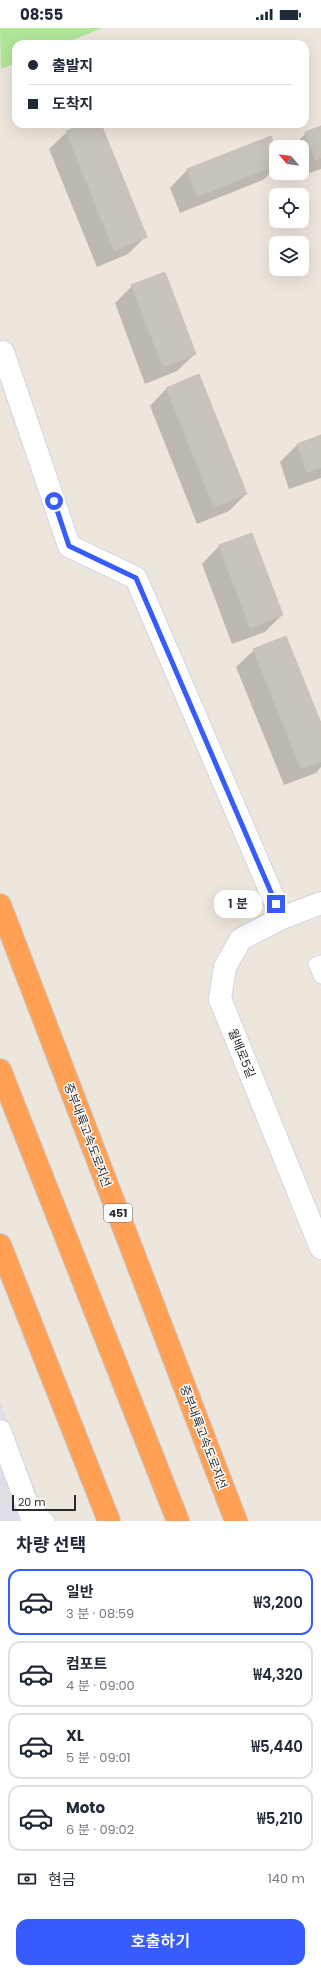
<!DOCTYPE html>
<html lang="ko">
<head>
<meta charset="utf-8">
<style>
	:root { --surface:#fff; --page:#f6f6f7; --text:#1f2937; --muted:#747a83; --line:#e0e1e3; --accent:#385bfe }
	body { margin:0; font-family:Poppins,"Noto Sans KR",sans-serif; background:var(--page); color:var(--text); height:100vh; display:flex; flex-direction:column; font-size:15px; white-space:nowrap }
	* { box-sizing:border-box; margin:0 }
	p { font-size:13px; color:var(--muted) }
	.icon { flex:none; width:22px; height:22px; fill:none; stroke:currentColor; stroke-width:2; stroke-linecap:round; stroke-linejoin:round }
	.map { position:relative; height:1493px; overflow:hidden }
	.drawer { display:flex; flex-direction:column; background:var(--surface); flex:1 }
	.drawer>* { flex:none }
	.banner { position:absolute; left:12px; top:12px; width:297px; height:88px; border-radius:12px; box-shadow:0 4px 16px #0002; display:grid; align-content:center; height:88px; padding:0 16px; background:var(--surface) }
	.needle { width:26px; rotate:299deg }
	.buttons { position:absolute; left:269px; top:112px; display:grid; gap:8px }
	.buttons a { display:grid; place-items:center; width:40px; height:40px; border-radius:8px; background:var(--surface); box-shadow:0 4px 16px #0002; font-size:20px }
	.scale { position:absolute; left:12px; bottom:10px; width:64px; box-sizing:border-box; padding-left:4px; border:2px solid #2b2b2b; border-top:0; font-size:11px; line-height:14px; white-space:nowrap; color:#2b2b2b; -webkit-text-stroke:3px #fff; paint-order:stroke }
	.end { position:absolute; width:18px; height:18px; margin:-9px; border:5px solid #385bfe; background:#fff; box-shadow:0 0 0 2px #fff }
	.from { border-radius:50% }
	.bubble { position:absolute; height:28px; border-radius:12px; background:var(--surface); box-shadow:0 4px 16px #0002; font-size:13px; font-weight:600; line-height:28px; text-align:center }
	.banner b { display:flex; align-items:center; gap:14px; height:38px; font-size:15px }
	.banner b+b { border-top:1px solid var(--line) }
	.banner i { width:10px; height:10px; background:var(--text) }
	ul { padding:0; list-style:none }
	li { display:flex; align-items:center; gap:12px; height:66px; margin:0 8px 6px; padding:0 8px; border:2px solid var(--line); border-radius:12px }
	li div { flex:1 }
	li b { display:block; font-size:15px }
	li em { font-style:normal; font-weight:600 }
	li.current { border-color:var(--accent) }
	li>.icon { width:36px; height:36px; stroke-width:1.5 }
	h2 { padding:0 16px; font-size:18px; line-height:48px }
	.pay { display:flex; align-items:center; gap:10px; height:44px; padding:0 16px; font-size:15px }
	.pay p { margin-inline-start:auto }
	.primary-button { display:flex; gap:8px; margin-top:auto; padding:8px 16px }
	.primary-button a { flex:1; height:46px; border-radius:12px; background:var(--accent); color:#fff; font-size:16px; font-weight:600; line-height:46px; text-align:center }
	.status { display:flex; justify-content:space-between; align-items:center; height:28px; padding:0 20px; background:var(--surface); direction:ltr }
	.status svg { height:11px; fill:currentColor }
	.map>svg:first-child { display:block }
	.industrial { fill:#dfdde5 }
	.green { fill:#b1e597 }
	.shadow { fill:#0003 }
	.building { fill:#c8c3bc; stroke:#c8c2b6 }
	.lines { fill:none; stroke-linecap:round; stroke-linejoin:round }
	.service-casing { stroke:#d1d5e4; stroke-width:15 }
	.minor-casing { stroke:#d1d5e4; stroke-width:24 }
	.tertiary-casing { stroke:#d1d5e4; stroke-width:24 }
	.motorway-casing { stroke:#c8c8c8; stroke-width:24 }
	.service { stroke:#fff; stroke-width:13 }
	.minor { stroke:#fff; stroke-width:22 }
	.tertiary { stroke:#fff; stroke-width:22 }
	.motorway { stroke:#ffa055; stroke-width:22 }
	.route { stroke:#385bfe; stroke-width:5 }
	.labels { text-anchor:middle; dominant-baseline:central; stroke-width:3; stroke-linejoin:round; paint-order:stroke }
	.shield { fill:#fff; stroke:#6b6b6b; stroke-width:1 }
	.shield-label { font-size:11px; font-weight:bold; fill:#2b2b2b }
	.street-label { font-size:12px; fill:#2b2b2b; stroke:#fff }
</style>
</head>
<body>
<div class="status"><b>08:55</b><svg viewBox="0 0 49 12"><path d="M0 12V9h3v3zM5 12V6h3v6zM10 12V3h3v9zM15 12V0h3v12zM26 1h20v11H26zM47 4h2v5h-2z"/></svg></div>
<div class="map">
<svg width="321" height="1493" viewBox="0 0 321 1493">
	<rect width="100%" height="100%" fill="#ede6dc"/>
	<path class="industrial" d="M 0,1374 L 48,1493 L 0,1493 Z"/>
	<path class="green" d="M 0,0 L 102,0 L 63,16 L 16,16 L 16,35 L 1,41 Z"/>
	<path class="shadow" d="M 86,96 L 100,96 L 145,209 L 128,226 L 97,239 L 49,121 L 67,104 Z
		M 321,99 L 321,141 L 298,149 L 297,145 L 302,145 L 302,119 L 292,119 L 306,105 Z
		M 271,110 L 276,124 L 276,139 L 263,152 L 180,185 L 170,160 L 187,142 Z
		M 132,258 L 195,326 L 177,343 L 145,356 L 115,275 Z
		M 167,360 L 246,466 L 229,483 L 197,496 L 150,378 Z
		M 321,408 L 321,450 L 289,461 L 280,434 L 297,417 Z
		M 251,506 L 282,587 L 265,604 L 232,616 L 202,536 L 219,518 Z
		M 254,622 L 321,698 L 321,739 L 316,745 L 284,757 L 236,639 Z"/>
	<path class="building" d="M 83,96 L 101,96 L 147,209 L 114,223 L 66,103 Z
		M 321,98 L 321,130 L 315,132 L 305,104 Z
		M 271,108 L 276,121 L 276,137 L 197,169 L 187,141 Z
		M 165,244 L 196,326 L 163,339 L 131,257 Z
		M 199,346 L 247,466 L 214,479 L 166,360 Z
		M 321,407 L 321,439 L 307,445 L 297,416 Z
		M 252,505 L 283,587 L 250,600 L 219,517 Z
		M 286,608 L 321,695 L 321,733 L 301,741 L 253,621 Z"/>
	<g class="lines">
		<g class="service-casing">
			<path id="service" d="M 321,934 L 315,936 L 321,949
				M 31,1476 L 48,1493"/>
		</g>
		<g class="minor-casing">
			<path id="minor" d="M 3,324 L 69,518 L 136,550 L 282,890"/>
		</g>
		<g class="tertiary-casing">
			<path id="tertiary" d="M 321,875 L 282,890 L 241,911 L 225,939 L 220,971 L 321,1220
				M 0,1403 L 33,1493"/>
		</g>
		<g class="motorway-casing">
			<path id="motorway" d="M 0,877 L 236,1493
				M 0,1042 L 178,1493
				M 0,1217 L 109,1493"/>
		</g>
		<use href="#service" class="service"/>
		<use href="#minor" class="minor"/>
		<use href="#tertiary" class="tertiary"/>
		<use href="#motorway" class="motorway"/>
	</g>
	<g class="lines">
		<path class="route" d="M 54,473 L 69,518 L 136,550 L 276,876"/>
	</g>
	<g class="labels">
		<rect class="shield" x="104" y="1176" width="28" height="18" rx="3"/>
		<g class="shield-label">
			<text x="118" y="1185">451</text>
		</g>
		<g class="street-label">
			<text transform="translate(242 1025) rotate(68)">월배로5길</text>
			<text transform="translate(88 1107) rotate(69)">중부내륙고속도로지선</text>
			<text transform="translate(204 1409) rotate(69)">중부내륙고속도로지선</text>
		</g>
	</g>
</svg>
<div class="buttons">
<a><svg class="needle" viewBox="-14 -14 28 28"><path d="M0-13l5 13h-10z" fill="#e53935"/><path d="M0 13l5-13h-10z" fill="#747a83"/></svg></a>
<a><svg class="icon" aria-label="locate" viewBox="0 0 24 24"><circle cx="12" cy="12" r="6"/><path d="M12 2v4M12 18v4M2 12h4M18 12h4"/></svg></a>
<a><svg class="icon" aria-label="layers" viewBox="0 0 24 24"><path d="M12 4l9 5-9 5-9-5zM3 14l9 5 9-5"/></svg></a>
</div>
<div class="scale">20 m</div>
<i class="end from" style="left:54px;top:473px"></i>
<i class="end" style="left:276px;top:876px"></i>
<div class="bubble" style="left:214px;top:862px;width:48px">1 분</div>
<div class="banner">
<b><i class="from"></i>출발지</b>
<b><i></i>도착지</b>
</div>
</div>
<section class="drawer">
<h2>차량 선택</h2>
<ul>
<li class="current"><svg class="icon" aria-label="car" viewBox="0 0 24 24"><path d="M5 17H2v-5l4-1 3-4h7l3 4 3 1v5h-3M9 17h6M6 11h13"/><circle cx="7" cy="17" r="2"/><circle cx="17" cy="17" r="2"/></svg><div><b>일반</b><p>3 분 · 08:59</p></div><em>₩3,200</em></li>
<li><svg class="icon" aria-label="car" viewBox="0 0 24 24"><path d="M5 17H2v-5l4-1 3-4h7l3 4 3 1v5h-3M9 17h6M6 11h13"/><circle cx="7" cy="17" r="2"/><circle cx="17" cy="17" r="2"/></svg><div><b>컴포트</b><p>4 분 · 09:00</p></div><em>₩4,320</em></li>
<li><svg class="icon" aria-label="car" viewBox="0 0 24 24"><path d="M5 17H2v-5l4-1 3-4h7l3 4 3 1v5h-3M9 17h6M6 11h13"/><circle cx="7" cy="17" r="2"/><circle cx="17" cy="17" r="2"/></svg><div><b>XL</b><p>5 분 · 09:01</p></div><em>₩5,440</em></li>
<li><svg class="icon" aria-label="car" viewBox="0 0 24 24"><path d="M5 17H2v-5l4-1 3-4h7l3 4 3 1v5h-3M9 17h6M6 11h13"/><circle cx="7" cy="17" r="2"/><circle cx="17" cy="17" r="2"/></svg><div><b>Moto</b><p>6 분 · 09:02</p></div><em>₩5,210</em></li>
</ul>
<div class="pay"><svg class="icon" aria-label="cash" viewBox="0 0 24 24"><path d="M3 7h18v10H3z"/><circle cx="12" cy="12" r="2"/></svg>현금<p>140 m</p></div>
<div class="primary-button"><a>호출하기</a></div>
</section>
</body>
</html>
